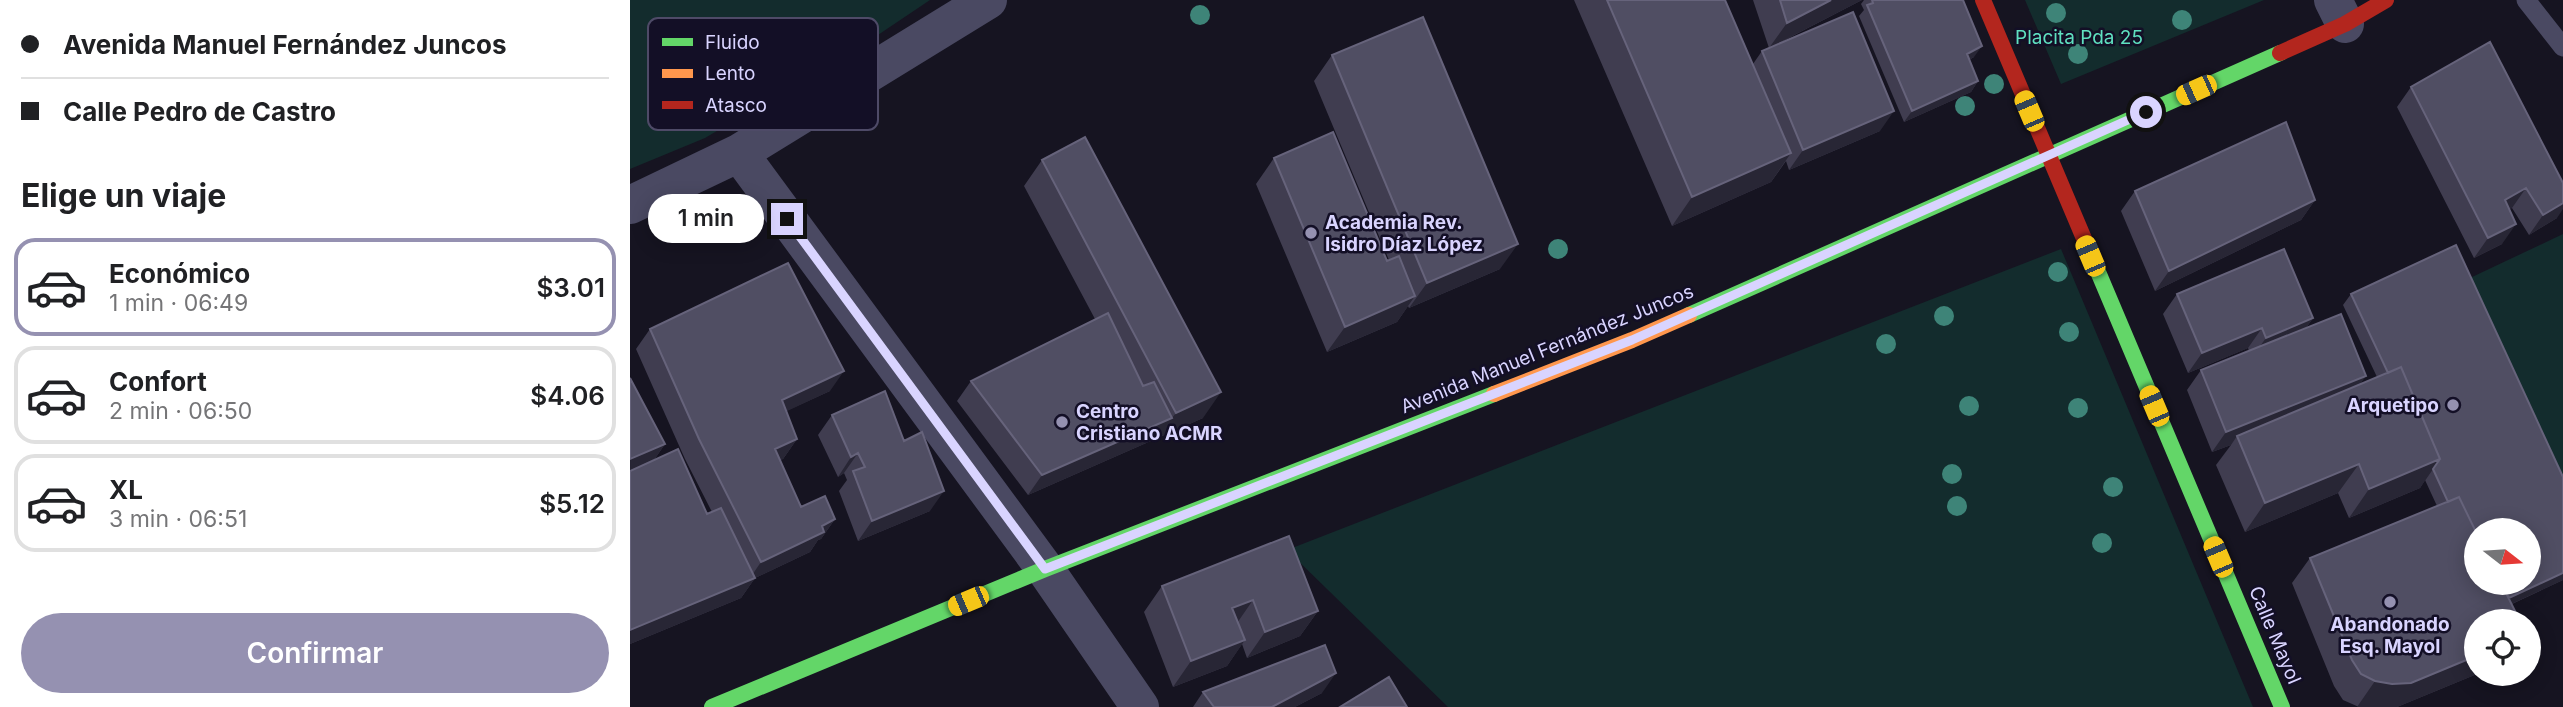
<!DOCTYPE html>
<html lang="es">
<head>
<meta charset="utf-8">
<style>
	:root { --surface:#fff; --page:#f2f2f2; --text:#202124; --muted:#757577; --line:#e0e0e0; --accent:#9591b1 }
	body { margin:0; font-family:Inter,sans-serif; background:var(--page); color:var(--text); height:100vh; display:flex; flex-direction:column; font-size:26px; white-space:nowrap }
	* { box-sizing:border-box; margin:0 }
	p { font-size:23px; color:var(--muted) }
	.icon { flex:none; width:38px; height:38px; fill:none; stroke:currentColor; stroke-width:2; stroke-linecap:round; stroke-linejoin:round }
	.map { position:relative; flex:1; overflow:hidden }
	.sheet { display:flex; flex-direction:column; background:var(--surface); width:630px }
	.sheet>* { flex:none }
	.top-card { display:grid; align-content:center; height:154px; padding:0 21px; background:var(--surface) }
	.needle { width:46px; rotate:107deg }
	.controls { position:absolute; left:1834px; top:518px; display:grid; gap:14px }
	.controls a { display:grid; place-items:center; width:77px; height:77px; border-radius:50%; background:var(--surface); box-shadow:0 4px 18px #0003; font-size:35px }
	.end { position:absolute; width:32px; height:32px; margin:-16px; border:9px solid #d9d4ff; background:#111; box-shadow:0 0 0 4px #111 }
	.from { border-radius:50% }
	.bubble { position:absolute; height:49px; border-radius:24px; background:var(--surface); box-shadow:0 4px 18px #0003; font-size:23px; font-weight:600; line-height:49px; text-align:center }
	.car { position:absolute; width:21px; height:42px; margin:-21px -10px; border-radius:9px; box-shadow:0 0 5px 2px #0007; background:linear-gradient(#f5c518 24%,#345 0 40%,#f5c518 0 76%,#345 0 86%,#f5c518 0) }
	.top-card b { display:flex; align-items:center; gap:24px; height:66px; font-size:26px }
	.top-card b+b { border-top:2px solid var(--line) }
	.top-card i { width:18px; height:18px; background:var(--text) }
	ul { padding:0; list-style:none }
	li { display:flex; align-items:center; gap:21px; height:98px; margin:0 14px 10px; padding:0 7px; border:4px solid var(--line); border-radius:21px }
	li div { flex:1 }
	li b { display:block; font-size:26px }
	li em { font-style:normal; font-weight:600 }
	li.current { border-color:var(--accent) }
	li>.icon { width:63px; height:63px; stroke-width:1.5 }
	h2 { padding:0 21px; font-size:32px; line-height:84px }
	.action { display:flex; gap:14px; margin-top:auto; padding:14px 21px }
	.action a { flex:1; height:80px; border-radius:42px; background:var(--accent); color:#fff; font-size:28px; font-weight:600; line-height:80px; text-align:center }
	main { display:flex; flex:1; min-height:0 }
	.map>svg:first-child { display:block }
	.green { fill:#132c2d }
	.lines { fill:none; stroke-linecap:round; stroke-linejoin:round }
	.lane { stroke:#4a4962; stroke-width:19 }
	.street { stroke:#4a4962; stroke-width:38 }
	.fast { stroke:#63d668; stroke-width:16 }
	.slow { stroke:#ff974d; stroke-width:16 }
	.jam { stroke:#b3261e; stroke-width:16 }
	.tree { fill:#3e8478 }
	.wall { fill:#403d50 }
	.shaded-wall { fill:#282635 }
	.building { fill:#504e63; stroke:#66637b; stroke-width:2 }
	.route { stroke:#d9d4ff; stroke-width:9 }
	.poi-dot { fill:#9591b1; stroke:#130f26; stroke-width:2.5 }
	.labels { text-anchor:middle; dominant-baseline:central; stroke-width:5; stroke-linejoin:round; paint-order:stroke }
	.park-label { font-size:19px; fill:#5fe0c0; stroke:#130f26 }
	.poi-label { font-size:19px; font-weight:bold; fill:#d9d4ff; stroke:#130f26; text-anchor:start }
	.street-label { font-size:19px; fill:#d9d4ff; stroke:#130f26 }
	.key { fill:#130f26; stroke:#4e4a67; stroke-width:2 }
	.key-label { font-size:19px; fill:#d9d4ff }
</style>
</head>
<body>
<main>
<section class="sheet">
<div class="top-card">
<b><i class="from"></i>Avenida Manuel Fernández Juncos</b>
<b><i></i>Calle Pedro de Castro</b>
</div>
<h2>Elige un viaje</h2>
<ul>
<li class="current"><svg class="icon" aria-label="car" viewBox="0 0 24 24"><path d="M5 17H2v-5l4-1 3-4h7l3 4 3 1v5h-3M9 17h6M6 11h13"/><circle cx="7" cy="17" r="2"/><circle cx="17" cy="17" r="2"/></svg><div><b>Económico</b><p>1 min · 06:49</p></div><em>$3.01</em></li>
<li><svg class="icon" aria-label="car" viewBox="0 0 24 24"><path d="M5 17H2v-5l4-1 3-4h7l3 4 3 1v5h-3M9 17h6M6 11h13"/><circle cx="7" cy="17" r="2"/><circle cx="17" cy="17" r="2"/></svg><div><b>Confort</b><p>2 min · 06:50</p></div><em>$4.06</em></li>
<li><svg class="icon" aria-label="car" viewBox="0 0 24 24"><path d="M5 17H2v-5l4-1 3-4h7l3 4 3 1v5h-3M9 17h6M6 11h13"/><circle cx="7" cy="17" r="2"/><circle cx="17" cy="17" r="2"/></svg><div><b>XL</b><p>3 min · 06:51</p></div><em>$5.12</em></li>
</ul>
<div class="action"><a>Confirmar</a></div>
</section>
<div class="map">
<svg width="1933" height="707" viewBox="0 0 1933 707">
	<rect width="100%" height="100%" fill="#161421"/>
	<path class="green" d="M 0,0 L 300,0 L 239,41 L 75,138 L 0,169 Z
		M 1395,0 L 1634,0 L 1431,84 Z
		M 1933,234 L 1933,479 L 1840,278 Z
		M 1431,249 L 1623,707 L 818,707 L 657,550 Z"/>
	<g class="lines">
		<path class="lane" d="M 1896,0 L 1933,47"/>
		<path class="street" d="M 1703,0 L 1715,24
			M 109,153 L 415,569 L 510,707
			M 0,205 L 109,153 L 358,0"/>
		<path class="fast" d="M 1466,267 L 1652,707
			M 1059,315 L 1650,53
			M 82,707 L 415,569 L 864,394"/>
		<path class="slow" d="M 864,394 L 1002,340 L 1059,315"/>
		<path class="jam" d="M 1353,0 L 1466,267
			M 1650,53 L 1715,24 L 1756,0"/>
	</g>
	<g class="tree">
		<circle cx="1426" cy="13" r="10"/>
		<circle cx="570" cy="15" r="10"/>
		<circle cx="1552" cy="20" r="10"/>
		<circle cx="1448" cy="54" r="10"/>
		<circle cx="1364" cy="84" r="10"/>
		<circle cx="1335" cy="106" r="10"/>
		<circle cx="928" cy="249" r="10"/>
		<circle cx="1428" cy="272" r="10"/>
		<circle cx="1314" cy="316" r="10"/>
		<circle cx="1439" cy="332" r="10"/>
		<circle cx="1256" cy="344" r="10"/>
		<circle cx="1339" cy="406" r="10"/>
		<circle cx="1448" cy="408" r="10"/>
		<circle cx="1322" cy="474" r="10"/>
		<circle cx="1483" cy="487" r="10"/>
		<circle cx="1327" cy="506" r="10"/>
		<circle cx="1472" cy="543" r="10"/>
	</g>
	<path class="wall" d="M 944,0 L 1095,0 L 1123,64 L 1132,51 L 1139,48 L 1123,0 L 1232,0 L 1143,46 L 1250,131 L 1159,170 L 1156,161 L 1141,182 L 1042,226 Z
		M 1234,0 L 1333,0 L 1344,57 L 1339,60 L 1348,81 L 1341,92 L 1274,122 L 1229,16 L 1234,10 L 1231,4 Z
		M 1860,42 L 1927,218 L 1899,235 L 1882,208 L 1879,209 L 1872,244 L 1844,258 L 1767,107 L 1781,87 Z
		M 702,55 L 870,269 L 779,308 L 778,306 L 767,322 L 697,352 L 626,184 L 644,158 L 757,261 L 759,260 L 684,81 Z
		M 412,160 L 573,418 L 398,495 L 327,401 L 341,381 L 465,319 L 394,186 Z
		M 1505,191 L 1685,200 L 1671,220 L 1525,291 L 1491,211 Z
		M 1547,294 L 1683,318 L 1676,328 L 1730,384 L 1747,377 L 1713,305 L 1721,294 L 1933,477 L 1933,580 L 1882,604 L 1847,674 L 1767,707 L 1729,707 L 1713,700 L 1704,686 L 1662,583 L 1680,558 L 1807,506 L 1795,480 L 1790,488 L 1719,518 L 1708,493 L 1615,532 L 1586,465 L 1601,445 L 1582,452 L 1557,390 L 1571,370 L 1619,351 L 1618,348 L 1558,373 L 1533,314 Z
		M 20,329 L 200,391 L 156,411 L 167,439 L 153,459 L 150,460 L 171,507 L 205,519 L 191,539 L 188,540 L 180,552 L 125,578 L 111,598 L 0,644 L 0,378 L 35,444 L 24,460 L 77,514 L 82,512 L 55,459 L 6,349 Z
		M 202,415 L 300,511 L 228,541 L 209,491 L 217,480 L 214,473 L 208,477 L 188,435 Z
		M 532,586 L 688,611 L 670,636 L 617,658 L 612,644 L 597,666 L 543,687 L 514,612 Z
		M 573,692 L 692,693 L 665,707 L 563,707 Z"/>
	<path class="shaded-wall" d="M 1201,0 L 1232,0 L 1139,48 L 1157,23 Z
		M 1352,46 L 1344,57 L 1329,65 L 1337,54 Z
		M 1348,81 L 1341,92 L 1274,122 L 1282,111 Z
		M 1264,111 L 1250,131 L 1159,170 L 1173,150 Z
		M 1161,153 L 1141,182 L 1042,226 L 1062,197 Z
		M 1896,188 L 1882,208 L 1861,220 L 1875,200 Z
		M 1685,200 L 1671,220 L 1525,291 L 1539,271 Z
		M 1933,203 L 1933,209 L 1927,218 L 1899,235 L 1913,215 Z
		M 1886,224 L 1872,244 L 1844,258 L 1858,238 Z
		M 888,244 L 870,269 L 779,308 L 797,283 Z
		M 785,296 L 767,322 L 697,352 L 715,327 Z
		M 1683,318 L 1669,338 L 1622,357 L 1636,338 Z
		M 1632,328 L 1618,348 L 1558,373 L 1572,353 Z
		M 214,371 L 200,391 L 138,420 L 152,400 Z
		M 1736,376 L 1722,396 L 1607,436 L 1601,445 L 1582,452 L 1596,432 Z
		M 591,392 L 573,418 L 398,495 L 412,475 L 542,418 L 546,413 Z
		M 167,439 L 153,459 L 131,469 L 145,449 Z
		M 35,444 L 17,470 L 0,477 L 0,459 Z
		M 228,453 L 214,473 L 208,477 L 221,457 Z
		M 1810,459 L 1790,488 L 1719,518 L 1739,489 Z
		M 1729,464 L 1708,493 L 1615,532 L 1635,503 Z
		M 314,491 L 300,511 L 228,541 L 242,521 Z
		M 205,519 L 191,539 L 188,540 L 180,552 L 123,579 L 125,578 L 111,598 L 0,644 L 0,630 L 118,581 L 131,562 L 192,526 Z
		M 1933,573 L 1933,580 L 1858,615 L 1866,604 Z
		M 623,600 L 605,626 L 602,608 Z
		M 688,611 L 670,636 L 617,658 L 635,632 Z
		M 615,640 L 597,666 L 543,687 L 561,661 Z
		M 1846,656 L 1847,674 L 1767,707 L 1727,707 L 1745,681 Z
		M 706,673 L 692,693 L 665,707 L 642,707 Z"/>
	<path class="building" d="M 977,0 L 1095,0 L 1161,153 L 1062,197 Z
		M 1150,0 L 1201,0 L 1157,23 Z
		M 1242,0 L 1333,0 L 1352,46 L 1337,54 L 1348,81 L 1282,111 L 1237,5 L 1243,3 Z
		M 1223,12 L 1264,111 L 1173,150 L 1132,51 Z
		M 793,17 L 888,244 L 797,283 L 702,55 Z
		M 1860,42 L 1933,183 L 1933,203 L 1913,215 L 1896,188 L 1875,200 L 1886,224 L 1858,238 L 1781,87 Z
		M 1656,122 L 1685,200 L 1539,271 L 1505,191 Z
		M 703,132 L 757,261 L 769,256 L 785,296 L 715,327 L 644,158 Z
		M 455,137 L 591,392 L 546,413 L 412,160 Z
		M 1826,245 L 1933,477 L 1933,573 L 1879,598 L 1871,583 L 1899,583 L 1899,530 L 1846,530 L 1846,532 L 1829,497 L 1818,502 L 1803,469 L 1810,459 L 1771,367 L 1758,373 L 1721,294 Z
		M 1654,249 L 1683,318 L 1636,338 L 1632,328 L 1572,353 L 1547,294 Z
		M 158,263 L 214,371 L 152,400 L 167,439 L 145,449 L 171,507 L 195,496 L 205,519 L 192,526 L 194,532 L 131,562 L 69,439 L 20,329 Z
		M 478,313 L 513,386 L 524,382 L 542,418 L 412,475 L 341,381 Z
		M 1711,314 L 1736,376 L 1596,432 L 1571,370 Z
		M 1771,367 L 1810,459 L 1739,489 L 1729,464 L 1635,503 L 1607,436 Z
		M 0,378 L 35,444 L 0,459 Z
		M 255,391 L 274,441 L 292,432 L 314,491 L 242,521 L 223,471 L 235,467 L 228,453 L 221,457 L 202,415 Z
		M 48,449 L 77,514 L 91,508 L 125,578 L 0,630 L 0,471 Z
		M 1829,497 L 1846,532 L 1846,583 L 1871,583 L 1890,621 L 1846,621 L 1846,656 L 1781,683 L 1762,684 L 1745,681 L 1731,674 L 1722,660 L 1680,558 Z
		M 659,536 L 688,611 L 635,632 L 623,600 L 602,608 L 615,640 L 561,661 L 532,586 Z
		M 695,645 L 706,673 L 642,707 L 584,707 L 573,692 Z
		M 759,677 L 777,707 L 710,707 Z"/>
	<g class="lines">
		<path class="route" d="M 157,219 L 415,569 L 1002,340 L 1516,112"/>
	</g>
	<g class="poi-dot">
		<circle cx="681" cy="233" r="7"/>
		<circle cx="1823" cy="405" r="7"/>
		<circle cx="432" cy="422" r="7"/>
		<circle cx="1760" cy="602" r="7"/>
	</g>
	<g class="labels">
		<g class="park-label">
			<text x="1449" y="37">Placita Pda 25</text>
		</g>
		<g class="poi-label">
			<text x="695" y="222">Academia Rev.<tspan x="695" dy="22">Isidro Díaz López</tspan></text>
			<text x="1809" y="405" text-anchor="end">Arquetipo</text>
			<text x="446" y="411">Centro<tspan x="446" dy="22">Cristiano ACMR</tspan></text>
			<text x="1760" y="624" text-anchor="middle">Abandonado<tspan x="1760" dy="22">Esq. Mayol</tspan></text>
		</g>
		<g class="street-label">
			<text transform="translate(917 349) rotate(-22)">Avenida Manuel Fernández Juncos</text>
			<text transform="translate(1645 635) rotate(67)">Calle Mayol</text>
		</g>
	</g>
	<rect x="18" y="18" width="230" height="112" rx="10" class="key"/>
	<rect x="32" y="38" width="31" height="8" fill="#63d668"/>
	<rect x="32" y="69" width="31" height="9" fill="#ff974d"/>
	<rect x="32" y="101" width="31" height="8" fill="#b3261e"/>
	<g class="key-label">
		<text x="75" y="49">Fluido</text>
		<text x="75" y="80">Lento</text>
		<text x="75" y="112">Atasco</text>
	</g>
</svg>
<div class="controls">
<a><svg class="needle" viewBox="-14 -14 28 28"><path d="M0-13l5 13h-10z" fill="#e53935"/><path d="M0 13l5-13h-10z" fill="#757577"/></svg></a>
<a><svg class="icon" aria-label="locate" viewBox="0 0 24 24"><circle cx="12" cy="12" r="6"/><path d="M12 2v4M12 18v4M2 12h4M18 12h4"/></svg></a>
</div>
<i class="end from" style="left:1516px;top:112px"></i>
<i class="end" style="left:157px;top:219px"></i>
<div class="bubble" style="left:18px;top:194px;width:116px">1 min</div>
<i class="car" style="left:1566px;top:90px;rotate:246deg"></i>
<i class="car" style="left:1399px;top:111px;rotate:337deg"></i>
<i class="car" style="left:1460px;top:256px;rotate:337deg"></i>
<i class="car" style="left:1524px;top:406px;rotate:337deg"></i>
<i class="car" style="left:1588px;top:557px;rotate:337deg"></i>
<i class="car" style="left:338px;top:601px;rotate:247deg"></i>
</div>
</main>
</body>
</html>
